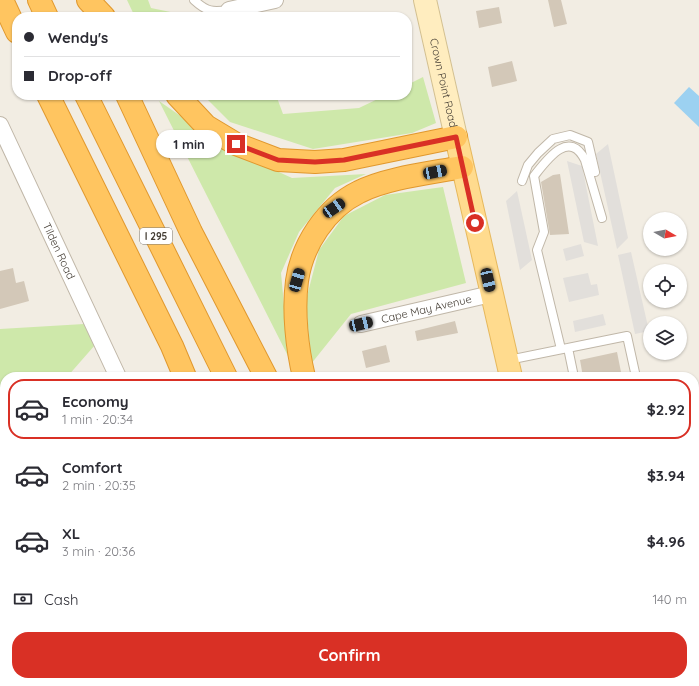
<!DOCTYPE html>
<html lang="en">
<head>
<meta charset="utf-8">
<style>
	:root { --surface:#fff; --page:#f2f2f3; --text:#2b2b33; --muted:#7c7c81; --line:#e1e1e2; --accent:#d93025 }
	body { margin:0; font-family:Quicksand,sans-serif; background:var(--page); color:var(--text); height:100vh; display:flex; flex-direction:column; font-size:15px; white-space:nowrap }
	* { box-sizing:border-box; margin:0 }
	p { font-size:13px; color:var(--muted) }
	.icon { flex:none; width:22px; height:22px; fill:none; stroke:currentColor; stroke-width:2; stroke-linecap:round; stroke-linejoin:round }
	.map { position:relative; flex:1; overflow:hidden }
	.panel { position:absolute; left:0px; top:372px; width:699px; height:314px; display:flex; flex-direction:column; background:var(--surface); border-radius:16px 16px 0 0; box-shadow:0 1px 3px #0004 }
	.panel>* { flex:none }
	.top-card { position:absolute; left:12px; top:12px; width:400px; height:88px; border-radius:16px; box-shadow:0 1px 3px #0004; display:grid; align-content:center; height:88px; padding:0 12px; background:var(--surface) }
	.needle { width:26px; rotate:100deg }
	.fabs { position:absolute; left:643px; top:212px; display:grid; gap:8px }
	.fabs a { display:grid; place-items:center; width:44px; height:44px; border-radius:50%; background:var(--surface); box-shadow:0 1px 3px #0004; font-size:20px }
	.end { position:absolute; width:18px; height:18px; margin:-9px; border:5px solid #d93025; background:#fff; box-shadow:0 0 0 2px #fff }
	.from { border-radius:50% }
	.bubble { position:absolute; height:28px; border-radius:14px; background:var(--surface); box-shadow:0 1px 3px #0004; font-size:13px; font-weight:700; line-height:28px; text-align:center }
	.car { position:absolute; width:12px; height:24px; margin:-12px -6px; border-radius:5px; box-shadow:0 0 3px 1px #0007; background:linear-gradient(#222 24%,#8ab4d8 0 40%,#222 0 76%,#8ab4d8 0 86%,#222 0) }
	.top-card b { display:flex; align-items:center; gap:14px; height:38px; font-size:15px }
	.top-card b+b { border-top:1px solid var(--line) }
	.top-card i { width:10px; height:10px; background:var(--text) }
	ul { padding:7px 0 0; list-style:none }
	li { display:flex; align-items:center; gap:12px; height:60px; margin:0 8px 6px; padding:0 4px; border:2px solid transparent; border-radius:16px }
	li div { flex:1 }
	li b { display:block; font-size:15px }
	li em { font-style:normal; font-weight:700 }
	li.active { border-color:var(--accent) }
	li>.icon { width:36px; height:36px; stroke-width:1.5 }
	.pay { display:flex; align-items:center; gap:10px; height:44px; padding:0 12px; font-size:15px }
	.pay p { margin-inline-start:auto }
	.button { display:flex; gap:8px; margin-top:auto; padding:8px 12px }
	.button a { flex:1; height:46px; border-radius:16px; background:var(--accent); color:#fff; font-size:16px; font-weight:700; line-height:46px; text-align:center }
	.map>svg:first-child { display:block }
	.green { fill:#cee8aa }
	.parking { fill:#e2dfdb }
	.water { fill:#9cd1f1 }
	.building { fill:#d3c8b8 }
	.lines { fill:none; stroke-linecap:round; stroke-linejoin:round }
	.service-casing { stroke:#c0b7a8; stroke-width:10 }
	.minor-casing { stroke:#c0b7a8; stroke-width:18 }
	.secondary-casing { stroke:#d3c091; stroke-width:24 }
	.primary-casing { stroke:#e6b85d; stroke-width:24 }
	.motorway-casing { stroke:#e0982e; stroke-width:24 }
	.service { stroke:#fff; stroke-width:8 }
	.minor { stroke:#fff; stroke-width:16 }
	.secondary { stroke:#ffedbf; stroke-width:22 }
	.primary { stroke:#ffdb8e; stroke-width:22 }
	.motorway { stroke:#ffc560; stroke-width:22 }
	.route { stroke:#d93025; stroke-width:5 }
	.labels { text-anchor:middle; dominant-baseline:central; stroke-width:4; stroke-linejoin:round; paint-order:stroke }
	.shield { fill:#fff; stroke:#7b7670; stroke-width:1 }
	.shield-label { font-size:10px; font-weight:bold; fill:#433c33 }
	.street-label { font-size:11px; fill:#433c33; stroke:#fff }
</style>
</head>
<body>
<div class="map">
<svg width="699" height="686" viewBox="0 0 699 686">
	<rect width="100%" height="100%" fill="#f2ede3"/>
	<path class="green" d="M 127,0 L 148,0 L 151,8 L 195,17 L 135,17 Z
		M 423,77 L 436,123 L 412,133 L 313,149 L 230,122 L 203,95 L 276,95 L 283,114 L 359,108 L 386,95 L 407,95 L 407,85 Z
		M 159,101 L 228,149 L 292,178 L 366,174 L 335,188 L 299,232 L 281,273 L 289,358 Z
		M 443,187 L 466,283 L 351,314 L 311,364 L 306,300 L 319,250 L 344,216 L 385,195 Z
		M 84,324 L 95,345 L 67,377 L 5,377 L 5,396 L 0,397 L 0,329 Z
		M 177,681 L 327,681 L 329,686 L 175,686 Z
		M 462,681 L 494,681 L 498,686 L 464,686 Z"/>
	<path class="parking" d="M 608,144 L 628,238 L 617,249 L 596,154 Z
		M 567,161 L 582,166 L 598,246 L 584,242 Z
		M 517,191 L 532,260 L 520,270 L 506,201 Z
		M 581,244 L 584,256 L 566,261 L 563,249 Z
		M 631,252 L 649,331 L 635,334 L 618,255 Z
		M 588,273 L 591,285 L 597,284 L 599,295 L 569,302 L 563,278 Z
		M 603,314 L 606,325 L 575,332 L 573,321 Z"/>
	<path class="water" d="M 689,87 L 699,96 L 699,127 L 674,103 Z"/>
	<path class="building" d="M 548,0 L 561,0 L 567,24 L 554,27 Z
		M 499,7 L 502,23 L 479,28 L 476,11 Z
		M 512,61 L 517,81 L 492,87 L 488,67 Z
		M 560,174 L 569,234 L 550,235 L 541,182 L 553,175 Z
		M 13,268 L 16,283 L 24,281 L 29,301 L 0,309 L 0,271 Z
		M 455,321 L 458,333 L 417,341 L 415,331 Z
		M 386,345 L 390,362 L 366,368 L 362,351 Z
		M 617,352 L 622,377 L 583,377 L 580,360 Z"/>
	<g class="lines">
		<g class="service-casing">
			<path id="service" d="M 194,0 C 207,12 212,12 229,10
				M 522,181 L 528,165 L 538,153 L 553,139 L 570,135 L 588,142 L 595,172
				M 568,348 L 574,377
				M 561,349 L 537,250 L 544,232 L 534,176 C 546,161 569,128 585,160 L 602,218
				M 508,360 L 627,336 L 636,377
				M 694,473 L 699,478"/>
		</g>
		<g class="minor-casing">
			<g id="minor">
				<path d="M 229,10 L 275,0"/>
				<path id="s1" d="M 0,125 L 118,377"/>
				<path id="s2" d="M 361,324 L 491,294"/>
				<path d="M 0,403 L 5,402"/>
				<path d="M 0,609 L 5,604"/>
			</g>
		</g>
		<g class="secondary-casing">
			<g id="secondary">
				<path id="s3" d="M 425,0 L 456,137"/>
				<path d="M 694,614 L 699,609"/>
				<path d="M 625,686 L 629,681"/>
			</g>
		</g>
		<g class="primary-casing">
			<path id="primary" d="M 456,137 L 511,377
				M 600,681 L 602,686
				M 571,686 L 571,681"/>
		</g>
		<g class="motorway-casing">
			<path id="motorway" d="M 2,0 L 17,32
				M 39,0 L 47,17
				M 88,0 L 104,17
				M 48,95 L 172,346 L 185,377
				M 86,95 L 226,377
				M 127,95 L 191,232 L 266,377
				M 177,95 L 206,126 L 236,144 L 278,160 L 315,162 L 344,160 L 456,137
				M 304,377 C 297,348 293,311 297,281 C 302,245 326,208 359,192 C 386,178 431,173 462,167
				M 343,681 L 346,686
				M 376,681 L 379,686
				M 427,681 L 430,686
				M 166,686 L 169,681"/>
		</g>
		<use href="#service" class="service"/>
		<use href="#minor" class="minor"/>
		<use href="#secondary" class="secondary"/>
		<use href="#primary" class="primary"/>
		<use href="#motorway" class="motorway"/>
	</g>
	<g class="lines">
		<path class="route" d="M 236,144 L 278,160 L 315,162 L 344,160 L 456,137 L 475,223"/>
	</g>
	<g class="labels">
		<rect class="shield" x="140" y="228" width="32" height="16" rx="3"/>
		<g class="shield-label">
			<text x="156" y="236">I 295</text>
		</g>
		<g class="street-label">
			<text stroke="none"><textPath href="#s3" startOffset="85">Crown Point Road</textPath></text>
			<text stroke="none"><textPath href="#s1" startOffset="139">Tilden Road</textPath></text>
			<text stroke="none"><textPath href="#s2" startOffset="67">Cape May Avenue</textPath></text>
		</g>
	</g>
</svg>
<div class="fabs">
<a><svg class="needle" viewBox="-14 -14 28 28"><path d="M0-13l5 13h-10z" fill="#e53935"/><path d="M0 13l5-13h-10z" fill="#7c7c81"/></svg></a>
<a><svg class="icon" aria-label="locate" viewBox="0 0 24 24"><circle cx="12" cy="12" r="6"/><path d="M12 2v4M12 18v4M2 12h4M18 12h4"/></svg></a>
<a><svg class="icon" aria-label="layers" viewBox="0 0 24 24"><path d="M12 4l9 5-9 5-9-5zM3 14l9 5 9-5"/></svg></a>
</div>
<i class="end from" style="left:475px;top:223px"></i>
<i class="end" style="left:236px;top:144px"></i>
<div class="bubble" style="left:156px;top:130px;width:66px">1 min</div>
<i class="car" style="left:435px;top:172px;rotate:79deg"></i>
<i class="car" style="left:334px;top:208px;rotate:56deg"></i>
<i class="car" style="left:297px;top:280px;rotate:16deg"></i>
<i class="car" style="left:488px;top:280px;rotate:167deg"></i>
<i class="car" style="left:361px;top:324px;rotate:77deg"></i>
<div class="top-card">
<b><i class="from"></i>Wendy's</b>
<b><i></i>Drop-off</b>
</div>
<section class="panel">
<ul>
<li class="active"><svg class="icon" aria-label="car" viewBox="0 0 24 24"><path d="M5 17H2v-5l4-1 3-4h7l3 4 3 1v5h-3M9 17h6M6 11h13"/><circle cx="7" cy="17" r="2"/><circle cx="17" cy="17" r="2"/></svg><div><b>Economy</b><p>1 min · 20:34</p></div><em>$2.92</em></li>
<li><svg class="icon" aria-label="car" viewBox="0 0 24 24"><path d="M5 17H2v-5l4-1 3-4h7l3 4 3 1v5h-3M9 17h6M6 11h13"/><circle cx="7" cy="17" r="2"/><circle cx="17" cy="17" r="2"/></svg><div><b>Comfort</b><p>2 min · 20:35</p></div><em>$3.94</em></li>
<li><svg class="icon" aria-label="car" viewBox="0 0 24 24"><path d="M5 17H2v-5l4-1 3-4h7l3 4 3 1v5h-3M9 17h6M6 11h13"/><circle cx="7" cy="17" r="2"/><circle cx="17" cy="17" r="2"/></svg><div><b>XL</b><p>3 min · 20:36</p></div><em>$4.96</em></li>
</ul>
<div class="pay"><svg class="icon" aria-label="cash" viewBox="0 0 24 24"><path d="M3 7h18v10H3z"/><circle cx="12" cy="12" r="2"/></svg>Cash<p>140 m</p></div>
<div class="button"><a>Confirm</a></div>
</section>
</div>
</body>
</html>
